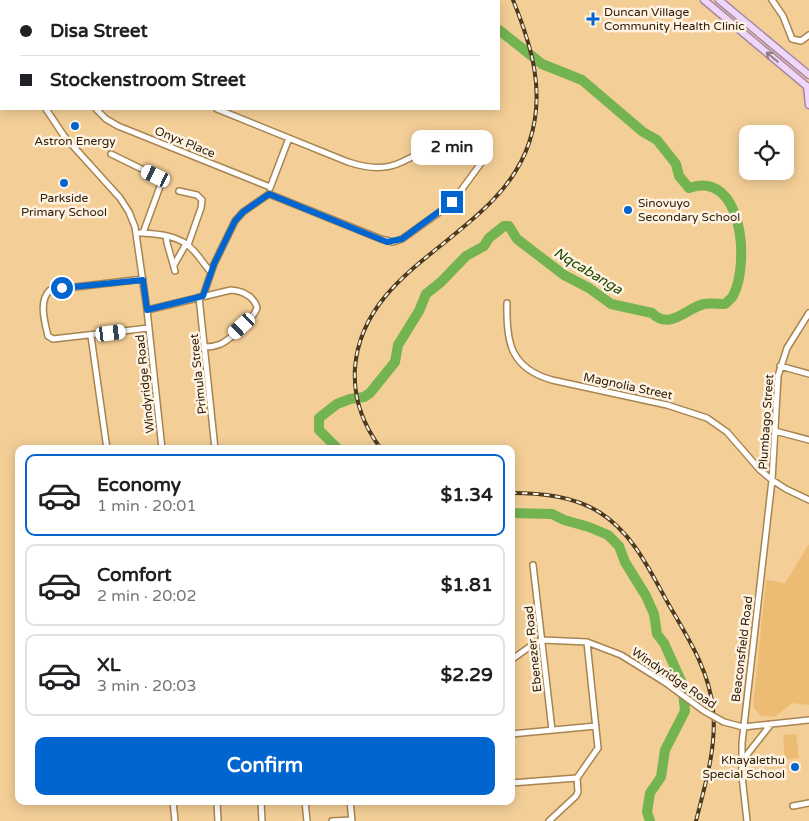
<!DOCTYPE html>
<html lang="en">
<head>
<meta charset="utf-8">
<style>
	:root { --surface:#fff; --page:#f2f2f2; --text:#202124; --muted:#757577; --line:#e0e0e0; --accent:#0065ce }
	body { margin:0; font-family:"Varela Round",sans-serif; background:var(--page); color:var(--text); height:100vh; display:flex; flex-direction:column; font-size:19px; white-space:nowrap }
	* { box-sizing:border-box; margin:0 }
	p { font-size:16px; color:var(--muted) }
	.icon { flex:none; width:28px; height:28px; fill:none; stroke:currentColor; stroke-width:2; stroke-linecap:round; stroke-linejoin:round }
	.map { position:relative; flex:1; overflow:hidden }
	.drawer { position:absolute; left:15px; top:445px; width:500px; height:360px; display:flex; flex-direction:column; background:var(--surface); border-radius:10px; box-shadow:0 2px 12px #0003 }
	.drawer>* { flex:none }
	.banner { position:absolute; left:0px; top:0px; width:500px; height:110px; box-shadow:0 2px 12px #0003; display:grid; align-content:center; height:110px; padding:0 20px; background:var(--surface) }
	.buttons { position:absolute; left:739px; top:125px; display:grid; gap:10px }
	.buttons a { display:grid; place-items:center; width:55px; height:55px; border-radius:10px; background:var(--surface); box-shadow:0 2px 12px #0003; font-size:25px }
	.end { position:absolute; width:22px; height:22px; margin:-11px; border:6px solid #0065ce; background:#fff; box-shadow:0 0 0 2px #fff }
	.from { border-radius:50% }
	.bubble { position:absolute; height:35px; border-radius:10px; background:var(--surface); box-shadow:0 2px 12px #0003; font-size:16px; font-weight:700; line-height:35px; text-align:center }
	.car { position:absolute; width:15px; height:30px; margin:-15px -8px; border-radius:6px; box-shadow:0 0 4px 1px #0007; background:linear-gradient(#fff 24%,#345 0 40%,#fff 0 76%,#345 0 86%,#fff 0) }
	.banner b { display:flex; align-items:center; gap:18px; height:48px; font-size:19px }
	.banner b+b { border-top:1px solid var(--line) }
	.banner i { width:12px; height:12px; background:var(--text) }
	ul { padding:9px 0 0; list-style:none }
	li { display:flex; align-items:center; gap:15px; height:82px; margin:0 10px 8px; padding:0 10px; border:2px solid var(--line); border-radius:10px }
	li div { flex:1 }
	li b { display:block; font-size:19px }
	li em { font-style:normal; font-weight:700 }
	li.current { border-color:var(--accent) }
	li>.icon { width:45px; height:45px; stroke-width:1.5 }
	.button { display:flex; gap:10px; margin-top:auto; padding:10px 20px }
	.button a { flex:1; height:58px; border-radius:10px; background:var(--accent); color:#fff; font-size:20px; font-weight:700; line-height:58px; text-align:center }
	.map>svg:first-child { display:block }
	.green { fill:#ecbc74 }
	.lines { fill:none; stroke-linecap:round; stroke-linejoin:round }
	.river { stroke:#73b451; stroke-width:10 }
	.minor-casing { stroke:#a88450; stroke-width:8 }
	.major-casing { stroke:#a686a4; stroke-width:9 }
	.minor { stroke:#fff; stroke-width:5 }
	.major { stroke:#efd7fa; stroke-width:6 }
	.rail-casing { stroke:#4c3a1f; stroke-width:4 }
	.rail { stroke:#fff3e3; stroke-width:2; stroke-dasharray:5.5; stroke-linecap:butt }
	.minor-bridge-casing { stroke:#a88450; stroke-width:8; stroke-linecap:butt }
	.minor-bridge { stroke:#fff; stroke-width:5 }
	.oneway { stroke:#907c82 }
	.route { stroke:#0065ce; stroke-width:6 }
	.poi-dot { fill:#0065ce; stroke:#fff3e3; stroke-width:2 }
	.labels { text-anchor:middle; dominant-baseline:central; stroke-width:5; stroke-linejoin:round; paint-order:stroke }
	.poi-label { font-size:12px; fill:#30210b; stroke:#fff3e3; text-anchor:start }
	.street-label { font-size:12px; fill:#30210b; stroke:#fff3e3 }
	.water-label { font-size:14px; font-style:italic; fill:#1e4800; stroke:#fff3e3 }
</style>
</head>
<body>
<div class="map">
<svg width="809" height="821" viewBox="0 0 809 821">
	<rect width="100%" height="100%" fill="#f3ce97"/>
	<path class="green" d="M 809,544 L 809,705 L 792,703 L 775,717 L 761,716 L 753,707 L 766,580 L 785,583 Z
		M 796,734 L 799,758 L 785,760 L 783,735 Z"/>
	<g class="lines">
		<path class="river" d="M 376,0 L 378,1
			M 338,449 L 319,430 L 319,418 L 337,404 L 350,399 L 364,397 L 370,393 L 395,362 L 398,345 L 419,311 L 426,294 L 441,282 L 466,256 L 484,246 L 489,238 L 504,226 L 509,226 L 517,239 L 564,275 L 589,288 L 611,304 L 652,313 C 670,331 686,308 704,304 C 710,303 718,304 725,304 C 727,302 731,299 733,296 C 750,264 743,169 689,188 L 679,176 L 676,164 L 657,140 L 643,132 L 582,80 L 542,64 L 499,30
			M 511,513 L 552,514 L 564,520 L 589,527 L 608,535 L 619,546 L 625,562 L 646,596 L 654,614 L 657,634 L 664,643 L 682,683 L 685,711 L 665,750 L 661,777 L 650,793 L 647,812 L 650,821"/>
		<g class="minor-casing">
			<path id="minor" d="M 80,0 L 80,1
				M 140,0 L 140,1
				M 196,0 L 197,1
				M 772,0 L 783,16 L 792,39 L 801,41 L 809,35
				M 0,27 L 1,29
				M 0,99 L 1,99
				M 46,109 L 64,136 L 120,198 L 129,212 L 135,227 L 147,310 L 162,449
				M 96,109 L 106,119 L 118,126 L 270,187
				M 217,109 L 348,162 C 403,180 411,149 456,135 C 470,133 482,133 488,148 L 484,159 L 457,196 L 444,209 L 402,239 L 393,242 L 381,239 L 269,194
				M 111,154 L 156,176 L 162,181 L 143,233
				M 270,188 L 289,138
				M 179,191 L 197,195 L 202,200 L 201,208 L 188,245
				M 140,233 C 158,234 180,235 193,250 C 200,257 204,265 211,272
				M 166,236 L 167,243 L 175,271
				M 174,265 L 186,244
				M 143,279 L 50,290 C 38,301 45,323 48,336 L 53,339 L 149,328
				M 203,296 L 214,264 L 235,221 L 243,212 L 269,194
				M 199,297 L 215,449
				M 507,303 C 506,342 510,368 552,380 L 667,405 L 707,418 L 727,432 L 760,470 L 772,480 L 786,489 L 809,500
				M 147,310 L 231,290 C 243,291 253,296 257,307 C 256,317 230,339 221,344 C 216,346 211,347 205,347
				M 91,336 L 107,449
				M 780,366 L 809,374
				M 775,431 L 809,440
				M 533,565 L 552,730
				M 511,660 L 535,643 L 543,640 L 587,642 L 621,655 L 666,683
				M 724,722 L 743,727 L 809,720
				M 511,734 L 596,726
				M 742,761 L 771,724
				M 577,778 L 598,748 L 587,642
				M 511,783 L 577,778
				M 173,801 L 175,821
				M 217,801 L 218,821
				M 261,801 L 262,821
				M 305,801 L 307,821
				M 350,801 L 352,821
				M 793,806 L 809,803
				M 332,821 L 352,820
				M 549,821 L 576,796 L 578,792 L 577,778
				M 747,821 L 742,776 L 742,743 L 772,480 L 778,376 L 787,348 L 809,313"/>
		</g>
		<g class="major-casing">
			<path id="major" d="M 704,0 L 809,88
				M 719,0 L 809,75
				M 807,86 L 809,105"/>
		</g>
		<use href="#minor" class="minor"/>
		<use href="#major" class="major"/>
		<g class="rail-casing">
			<path id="rail" d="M 381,449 C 363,425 353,398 355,368 C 363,262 497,239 529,143 C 546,93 532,47 513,0
				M 511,493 C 541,493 573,496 599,512 C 633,533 650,571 669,605 C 688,638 709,670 713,709 C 717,747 705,785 696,821"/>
		</g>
		<use href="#rail" class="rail"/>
		<g class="minor-bridge-casing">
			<path id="minor-bridge" d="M 666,683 L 704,711 L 724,722"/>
		</g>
		<use href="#minor-bridge" class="minor-bridge"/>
	</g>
	<defs><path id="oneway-shaft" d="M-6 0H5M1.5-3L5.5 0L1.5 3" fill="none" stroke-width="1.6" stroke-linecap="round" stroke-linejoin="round" transform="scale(1.25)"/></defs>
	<use class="oneway" href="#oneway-shaft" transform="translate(772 57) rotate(-140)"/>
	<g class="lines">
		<path class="route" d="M 62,288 L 143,280 L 147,310 L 203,296 L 214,264 L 235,221 L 243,212 L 269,194 L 387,242 L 402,239 L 452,202"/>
	</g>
	<g class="poi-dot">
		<path d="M590.5 11.5h5v5h5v5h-5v5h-5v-5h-5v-5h5z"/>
		<circle cx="75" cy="126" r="5"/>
		<circle cx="64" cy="183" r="5"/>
		<circle cx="628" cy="210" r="5"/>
		<circle cx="795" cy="767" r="5"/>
	</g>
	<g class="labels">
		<g class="poi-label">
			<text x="604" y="12">Duncan Village<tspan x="604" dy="14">Community Health Clinic</tspan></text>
			<text x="75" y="141" text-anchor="middle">Astron Energy</text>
			<text x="64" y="198" text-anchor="middle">Parkside<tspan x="64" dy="14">Primary School</tspan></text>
			<text x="638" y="203">Sinovuyo<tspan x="638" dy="14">Secondary School</tspan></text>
			<text x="785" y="760" text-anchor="end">Khayalethu<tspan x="785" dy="14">Special School</tspan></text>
		</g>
		<g class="street-label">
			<text transform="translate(185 142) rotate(22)">Onyx Place</text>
			<text transform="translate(198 374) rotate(-96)">Primula Street</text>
			<text transform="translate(145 384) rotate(-96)">Windyridge Road</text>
			<text transform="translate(628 386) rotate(12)">Magnolia Street</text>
			<text transform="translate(766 422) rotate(-86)">Plumbago Street</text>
			<text transform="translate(533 649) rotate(-96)">Ebenezer Road</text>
			<text transform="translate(742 649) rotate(-83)">Beaconsfield Road</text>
			<text transform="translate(674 678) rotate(34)">Windyridge Road</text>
		</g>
		<g class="water-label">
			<text transform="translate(588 271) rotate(31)">Nqcabanga</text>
		</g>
	</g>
</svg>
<div class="buttons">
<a><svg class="icon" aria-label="locate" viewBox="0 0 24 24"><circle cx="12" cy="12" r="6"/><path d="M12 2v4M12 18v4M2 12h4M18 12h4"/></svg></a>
</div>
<i class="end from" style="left:62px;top:288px"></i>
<i class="end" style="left:452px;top:202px"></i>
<div class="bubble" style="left:411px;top:130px;width:82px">2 min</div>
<i class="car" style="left:156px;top:176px;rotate:296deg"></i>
<i class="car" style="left:242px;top:326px;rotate:227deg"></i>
<i class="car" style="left:111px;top:333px;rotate:83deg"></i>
<div class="banner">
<b><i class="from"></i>Disa Street</b>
<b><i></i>Stockenstroom Street</b>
</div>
<section class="drawer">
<ul>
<li class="current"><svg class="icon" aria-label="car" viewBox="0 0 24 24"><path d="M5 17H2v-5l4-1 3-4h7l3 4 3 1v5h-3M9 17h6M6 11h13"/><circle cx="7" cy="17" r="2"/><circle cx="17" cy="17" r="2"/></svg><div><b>Economy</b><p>1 min · 20:01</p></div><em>$1.34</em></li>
<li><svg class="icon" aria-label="car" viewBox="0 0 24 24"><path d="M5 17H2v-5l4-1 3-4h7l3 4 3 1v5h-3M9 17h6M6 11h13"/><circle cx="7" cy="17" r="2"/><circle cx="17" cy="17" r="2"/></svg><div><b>Comfort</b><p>2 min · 20:02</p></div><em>$1.81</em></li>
<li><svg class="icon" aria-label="car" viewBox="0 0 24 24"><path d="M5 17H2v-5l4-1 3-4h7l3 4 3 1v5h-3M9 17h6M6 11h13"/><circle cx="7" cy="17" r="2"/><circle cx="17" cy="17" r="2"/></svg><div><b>XL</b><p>3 min · 20:03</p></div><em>$2.29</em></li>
</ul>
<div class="button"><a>Confirm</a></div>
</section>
</div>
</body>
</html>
